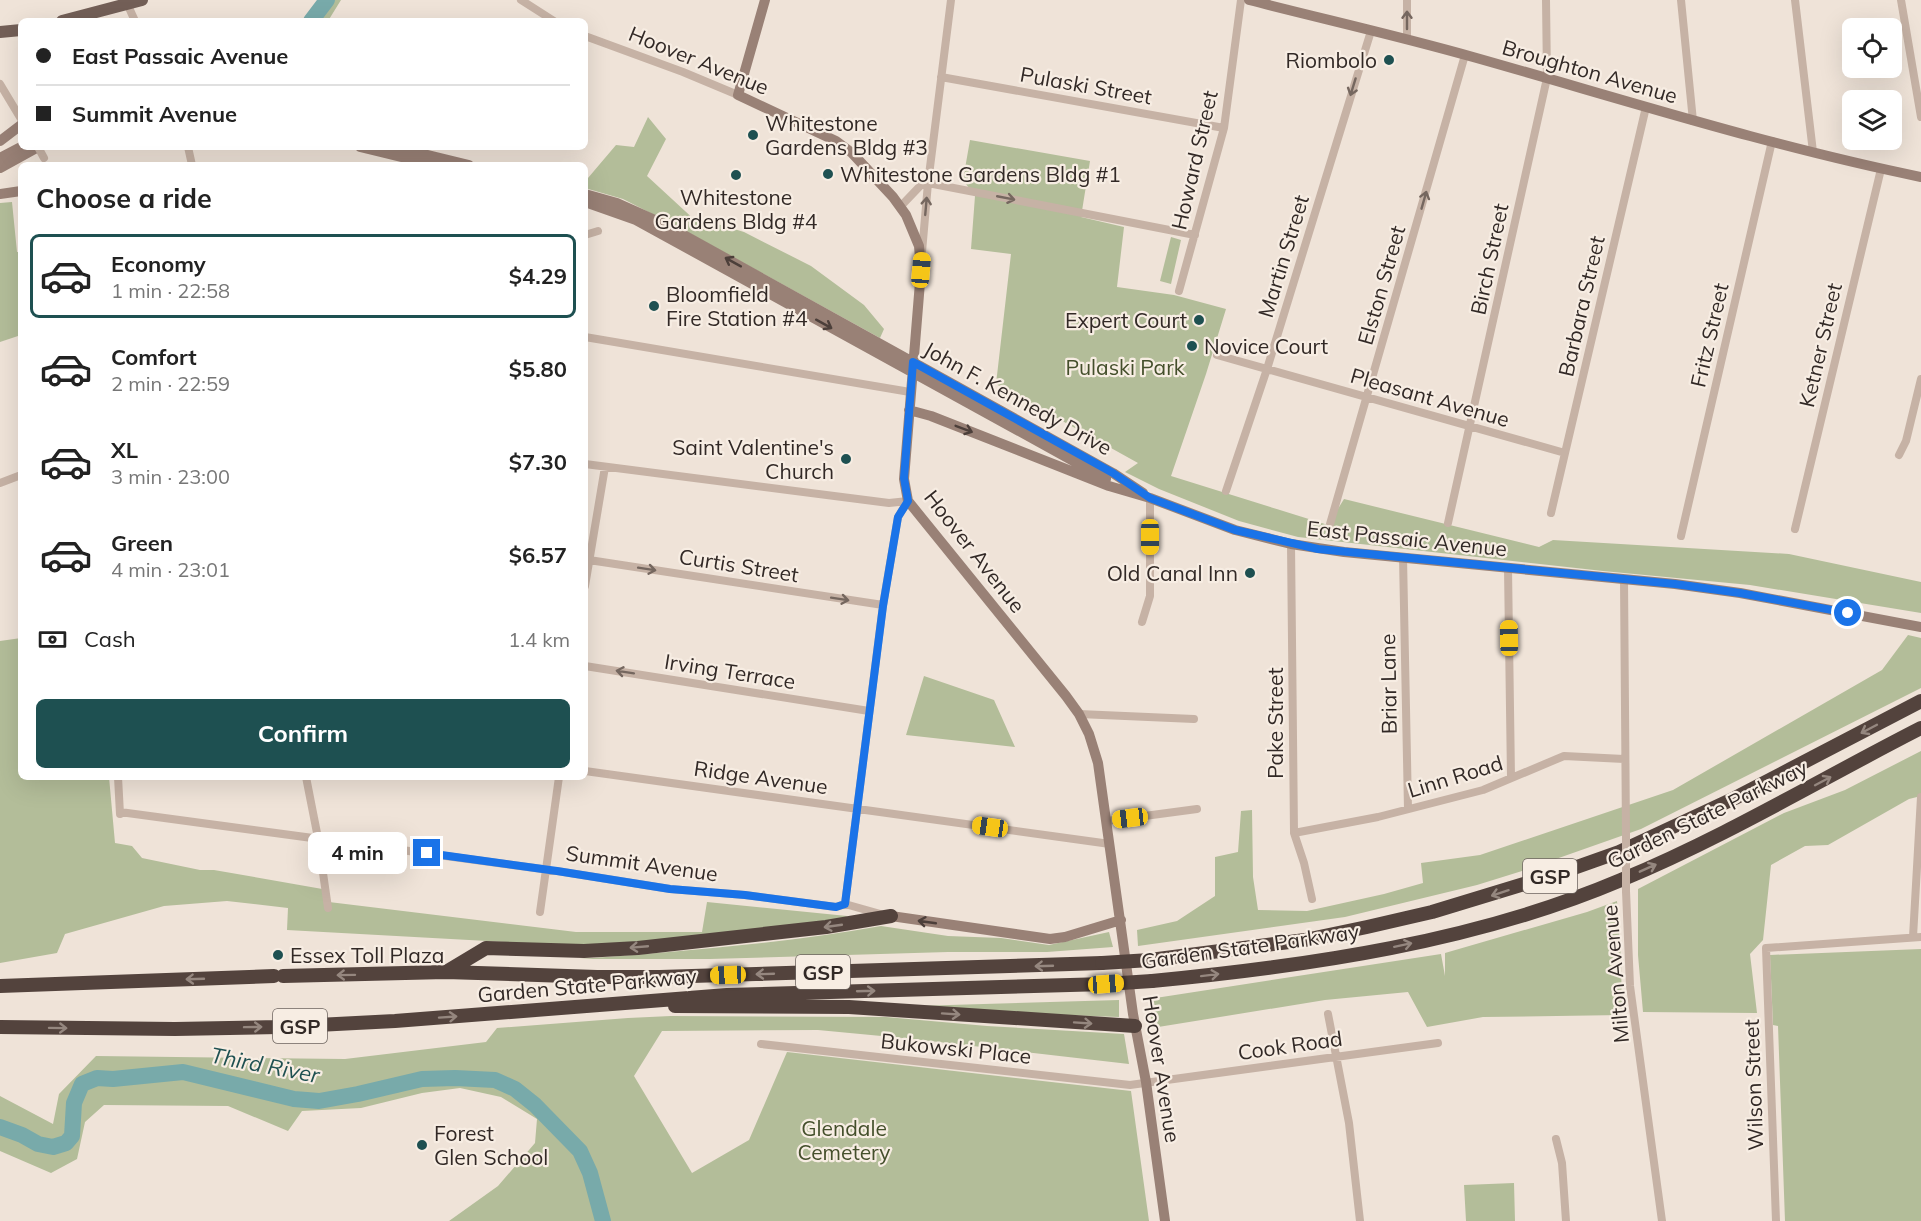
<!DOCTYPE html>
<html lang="en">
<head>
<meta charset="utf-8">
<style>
	:root { --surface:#fff; --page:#f6f6f6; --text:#222; --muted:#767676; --line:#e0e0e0; --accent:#1e5051 }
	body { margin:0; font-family:Mulish,sans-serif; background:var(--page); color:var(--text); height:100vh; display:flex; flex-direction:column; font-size:22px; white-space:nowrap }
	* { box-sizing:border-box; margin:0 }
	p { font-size:20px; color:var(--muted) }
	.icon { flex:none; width:33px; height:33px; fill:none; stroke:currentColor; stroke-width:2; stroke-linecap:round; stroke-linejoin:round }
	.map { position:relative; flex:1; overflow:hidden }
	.sheet { position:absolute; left:18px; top:162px; width:570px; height:618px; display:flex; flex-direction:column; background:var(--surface); border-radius:9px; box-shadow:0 6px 24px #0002 }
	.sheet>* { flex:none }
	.guide { position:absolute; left:18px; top:18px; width:570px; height:132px; border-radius:9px; box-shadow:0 6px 24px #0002; display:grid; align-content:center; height:132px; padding:0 18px; background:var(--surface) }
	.fabs { position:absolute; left:1842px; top:18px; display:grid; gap:12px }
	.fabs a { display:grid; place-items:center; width:60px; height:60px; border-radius:9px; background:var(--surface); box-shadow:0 6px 24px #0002; font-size:30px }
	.end { position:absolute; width:27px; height:27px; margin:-14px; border:8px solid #1a73e8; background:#fff; box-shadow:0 0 0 3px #fff }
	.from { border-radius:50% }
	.bubble { position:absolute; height:42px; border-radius:9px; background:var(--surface); box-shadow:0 6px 24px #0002; font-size:20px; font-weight:700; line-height:42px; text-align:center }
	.car { position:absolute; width:18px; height:36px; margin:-18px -9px; border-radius:8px; box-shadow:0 0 4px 2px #0007; background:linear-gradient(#f5c518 24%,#345 0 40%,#f5c518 0 76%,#345 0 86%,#f5c518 0) }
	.guide b { display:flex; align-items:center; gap:21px; height:57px; font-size:22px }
	.guide b+b { border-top:2px solid var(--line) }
	.guide i { width:15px; height:15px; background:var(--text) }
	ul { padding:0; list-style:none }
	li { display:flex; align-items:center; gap:18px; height:84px; margin:0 12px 9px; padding:0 6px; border:3px solid transparent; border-radius:9px }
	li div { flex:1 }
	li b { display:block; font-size:22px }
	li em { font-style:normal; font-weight:700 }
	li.selected { border-color:var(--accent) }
	li>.icon { width:54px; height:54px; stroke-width:1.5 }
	h2 { padding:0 18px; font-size:27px; line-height:72px }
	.pay { display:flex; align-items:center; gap:15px; height:66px; padding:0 18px; font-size:22px }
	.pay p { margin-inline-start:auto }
	.cta { display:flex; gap:12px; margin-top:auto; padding:12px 18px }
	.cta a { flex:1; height:69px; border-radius:9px; background:var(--accent); color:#fff; font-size:24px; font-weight:700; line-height:69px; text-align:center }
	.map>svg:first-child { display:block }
	.green { fill:#b3bd99 }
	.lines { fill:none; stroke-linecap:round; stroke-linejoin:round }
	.river { stroke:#78aaaa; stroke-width:16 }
	.street { stroke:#c6b2a5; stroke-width:8 }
	.secondary { stroke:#998176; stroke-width:10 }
	.primary { stroke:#735f57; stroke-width:12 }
	.highway { stroke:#53433d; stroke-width:14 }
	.street-bridge { stroke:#c6b2a5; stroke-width:8 }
	.highway-bridge { stroke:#53433d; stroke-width:14 }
	.oneway { stroke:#75675f }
	.oneway2 { stroke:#4c3f3a }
	.oneway3 { stroke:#95877f }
	.route { stroke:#1a73e8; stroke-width:8 }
	.poi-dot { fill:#1e5051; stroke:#f7ede3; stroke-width:2 }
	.labels { text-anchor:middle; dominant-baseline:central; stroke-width:4.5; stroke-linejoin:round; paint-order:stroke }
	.shield { fill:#f7ede3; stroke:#6d645f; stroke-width:1.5 }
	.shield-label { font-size:20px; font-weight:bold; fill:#322926 }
	.street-label { font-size:21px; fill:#322926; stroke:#f7ede3 }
	.poi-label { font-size:21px; fill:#322926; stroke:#f7ede3; text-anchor:start }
	.park-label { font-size:21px; fill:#444f2b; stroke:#f7ede3 }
	.water-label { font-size:22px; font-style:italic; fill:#1e5051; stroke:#f7ede3 }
</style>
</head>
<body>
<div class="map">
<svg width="1921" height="1221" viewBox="0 0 1921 1221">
	<rect width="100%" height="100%" fill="#efe3d8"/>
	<path class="green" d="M 321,0 L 341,0 L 328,21 L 302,21 Z
		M 648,117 L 666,139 L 647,176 L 698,223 L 711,222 L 744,232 L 811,266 L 864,305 L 884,329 L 880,338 L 680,228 L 623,199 L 585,188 L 588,178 L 616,145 L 634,147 Z
		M 970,140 L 1090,161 L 1081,217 L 1124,227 L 1117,287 L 1174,295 L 1226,309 L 1206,374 L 1171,476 L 1328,525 L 1344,499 L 1539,547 L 1553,540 L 1789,554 L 1921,582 L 1921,613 L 1750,585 L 1603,571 L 1298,537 L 1239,521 L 1159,489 L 1125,472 L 1138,463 L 996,384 L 1011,254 L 971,249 L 975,196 L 963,180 Z
		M 12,202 L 17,252 L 21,252 L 21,335 L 0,342 L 0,203 Z
		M 1171,237 L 1181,240 L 1171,284 L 1160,281 Z
		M 1908,635 L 1921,638 L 1921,688 L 1641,829 L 1522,871 L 1477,885 L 1345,917 L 1138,946 L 1137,930 L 1177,921 L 1215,896 L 1215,857 L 1238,852 L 1241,811 L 1252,810 L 1253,877 L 1258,910 L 1307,911 L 1384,894 L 1423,883 L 1421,863 L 1480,855 L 1673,790 L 1882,670 Z
		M 21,638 L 21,777 L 109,777 L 115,843 L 132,846 L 142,858 L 200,870 L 214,870 L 328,890 L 329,902 L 576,932 L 702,932 L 707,902 L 847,916 L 845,919 L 625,946 L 540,944 L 287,930 L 288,908 L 227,901 L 164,906 L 65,934 L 57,953 L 0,963 L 0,641 Z
		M 924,676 L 994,700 L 1015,747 L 906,735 Z
		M 1921,751 L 1921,796 L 1909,799 L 1828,845 L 1805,846 L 1771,865 L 1763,940 L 1750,954 L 1757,1013 L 1643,1012 L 1638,955 L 1638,889 L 1784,813 L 1845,790 Z
		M 1617,901 L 1621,959 L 1622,1015 L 1483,1017 L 1427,1027 L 1408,992 L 1325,1000 L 1152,1028 L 1149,999 L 1441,954 L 1445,976 L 1445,953 L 1587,912 Z
		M 881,926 L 948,936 L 1001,938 L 1049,945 L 1109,932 L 1113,947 L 1047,952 L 948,952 L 710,959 L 580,959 C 680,951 781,944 881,926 Z
		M 1921,949 L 1921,1221 L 1785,1221 L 1778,1026 L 1773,1025 L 1770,955 Z
		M 1119,1000 L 1119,1017 L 1007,1013 L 915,1006 Z
		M 671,1016 L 886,1017 L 987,1026 L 1124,1034 L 1129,1064 L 913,1039 L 818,1030 L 662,1031 L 634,1076 L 692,1173 L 749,1140 L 787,1052 L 1131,1091 L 1149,1221 L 449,1221 L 498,1186 L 535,1143 L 537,1119 L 501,1097 L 460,1088 L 422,1093 L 361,1108 L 302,1111 L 288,1131 L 228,1106 L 104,1105 L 85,1122 L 77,1159 L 51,1173 L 0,1151 L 0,1096 L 53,1124 L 59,1094 L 96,1056 L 345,1059 L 486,1042 L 497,1028 L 628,1018 Z
		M 1514,1183 L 1515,1221 L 1466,1221 L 1464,1185 Z"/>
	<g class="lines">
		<path class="river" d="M 311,21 L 327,0
			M 0,1127 L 22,1135 L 38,1144 L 53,1147 L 66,1143 L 72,1136 L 74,1103 L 82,1084 L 97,1078 L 113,1079 L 183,1072 L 294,1099 L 319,1101 L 358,1094 L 422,1079 L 455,1078 L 495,1080 L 515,1089 L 535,1105 L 580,1151 L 590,1173 L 603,1221"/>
		<path class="street" d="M 521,0 L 554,21
			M 1681,0 L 1693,121
			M 1795,0 L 1813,152
			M 1901,0 L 1921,117
			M 126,1 L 135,21
			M 585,36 L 683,72 L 738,95
			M 1407,40 L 1407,0
			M 941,77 L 1224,128
			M 0,84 L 21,119
			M 188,147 L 192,165
			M 928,183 L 1195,235
			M 900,207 L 922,184 L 928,183
			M 585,235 L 598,231
			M 922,252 L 928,183 L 951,0
			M 1179,291 L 1224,128 L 1241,0
			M 585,337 L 910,392
			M 1217,355 L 1565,453
			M 1899,455 L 1906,441 L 1921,379
			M 585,464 L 889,503 L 908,501
			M 0,483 L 21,475
			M 1226,491 L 1267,369 L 1371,31
			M 1551,513 L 1646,107
			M 1448,523 L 1547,78 L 1546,0
			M 1330,524 L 1465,55
			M 1795,529 L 1881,169
			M 1681,536 L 1772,141
			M 1291,544 L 1294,833 L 1304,863 L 1312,899
			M 1403,557 L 1408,809
			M 589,560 L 883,605
			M 1508,568 L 1511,778
			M 1624,579 L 1626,835
			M 585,586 L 605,467
			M 1142,622 L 1150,596 L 1150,498
			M 585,666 L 869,711
			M 1079,714 L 1194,719
			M 585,771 L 1110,844
			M 118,777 L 120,814
			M 306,777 L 318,838 L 328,908
			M 120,812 L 557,871 L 670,889 L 745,895 L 836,907 L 845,904 L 884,915
			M 1107,821 L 1197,809
			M 1294,833 L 1378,817 L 1483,790 L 1564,756 L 1624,759
			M 1626,891 L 1630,986 L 1662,1221
			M 845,904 L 883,605 L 898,517 L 908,501
			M 540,912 L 559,777
			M 1913,937 L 1921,797
			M 1328,1014 L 1349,1123 L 1360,1221
			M 761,1044 L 1130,1085 L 1438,1043
			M 1556,1139 L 1562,1163 L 1566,1221
			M 1776,1221 L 1766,948 L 1921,937"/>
		<path class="secondary" d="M 765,0 L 738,95 L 836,141 L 852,153 L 893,197 L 906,215 L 919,246 L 921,270 L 904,479 L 908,501 L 1066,696 L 1079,714 L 1089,734 L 1098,763 L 1133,1014 L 1146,1082 L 1165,1221
			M 1249,0 C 1323,19 1399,36 1473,57 C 1622,99 1769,146 1921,177
			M 0,141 L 21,125
			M 360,147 L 434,165
			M 395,147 L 469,165
			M 0,158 L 21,147
			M 0,168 L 38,147
			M 0,194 L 21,191
			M 585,194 L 617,203 L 664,224 L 1113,473 L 1143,493
			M 585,202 L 636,220 L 1106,479
			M 909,410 L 931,416 L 1109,486 L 1150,498 L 1235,530 L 1291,544 L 1344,552 L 1675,584 L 1740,593 L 1921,627
			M 891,916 L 1050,939 L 1065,937 L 1121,920"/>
		<path class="primary" d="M 62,21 L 142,0
			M 0,32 L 21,30"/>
		<path class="highway" d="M 1150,960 L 1305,940 L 1367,927 L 1432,912 L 1557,874 L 1619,852 L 1735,798 L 1921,701
			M 446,972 L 486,948 L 584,951 L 638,948 L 826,927 L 891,916
			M 283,976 L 446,972 L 597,977 L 660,977 L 1102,963
			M 1152,981 C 1309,966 1475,942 1621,880 C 1725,837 1821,779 1921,728
			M 0,986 L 274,976
			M 675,1006 L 849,1007 L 1135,1026
			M 0,1027 L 175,1029 L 278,1027 L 395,1021 L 727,995 L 1106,984"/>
		<path class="street-bridge" d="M 38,147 L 44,158
			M 1626,835 L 1626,891"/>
		<path class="highway-bridge" d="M 1102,963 L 1150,960
			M 1106,984 L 1152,981"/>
	</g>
	<defs><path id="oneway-shaft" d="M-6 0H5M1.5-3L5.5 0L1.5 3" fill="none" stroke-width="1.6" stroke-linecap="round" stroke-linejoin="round" transform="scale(1.5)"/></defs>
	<g class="oneway">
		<use href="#oneway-shaft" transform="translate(1407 20) rotate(-90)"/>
		<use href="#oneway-shaft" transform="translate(1353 87) rotate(107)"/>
		<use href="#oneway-shaft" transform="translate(1006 198) rotate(11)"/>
		<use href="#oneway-shaft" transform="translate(1424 200) rotate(-74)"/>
		<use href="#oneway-shaft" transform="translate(926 206) rotate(-85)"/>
		<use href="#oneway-shaft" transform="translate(647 569) rotate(9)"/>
		<use href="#oneway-shaft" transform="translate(840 599) rotate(9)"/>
		<use href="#oneway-shaft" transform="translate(625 672) rotate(-171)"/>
	</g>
	<g class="oneway2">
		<use href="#oneway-shaft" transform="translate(733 262) rotate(-151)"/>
		<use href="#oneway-shaft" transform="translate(824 324) rotate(29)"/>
		<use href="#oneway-shaft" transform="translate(964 429) rotate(21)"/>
		<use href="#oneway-shaft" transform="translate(927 922) rotate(-172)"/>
	</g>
	<g class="oneway3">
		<use href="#oneway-shaft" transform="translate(1869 729) rotate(152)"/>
		<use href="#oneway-shaft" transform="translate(1823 781) rotate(-28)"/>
		<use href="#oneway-shaft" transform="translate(1648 868) rotate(-24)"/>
		<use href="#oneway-shaft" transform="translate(1500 893) rotate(162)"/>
		<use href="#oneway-shaft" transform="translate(833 926) rotate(172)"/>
		<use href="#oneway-shaft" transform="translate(1403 945) rotate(-12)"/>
		<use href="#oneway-shaft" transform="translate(639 947) rotate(175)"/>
		<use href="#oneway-shaft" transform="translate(1044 966) rotate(178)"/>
		<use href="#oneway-shaft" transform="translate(765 974) rotate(178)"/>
		<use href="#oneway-shaft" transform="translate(346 975) rotate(179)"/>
		<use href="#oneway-shaft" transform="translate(1210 975) rotate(-7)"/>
		<use href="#oneway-shaft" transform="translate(195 979) rotate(178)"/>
		<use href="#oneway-shaft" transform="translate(866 991) rotate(-2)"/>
		<use href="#oneway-shaft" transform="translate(951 1014) rotate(4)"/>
		<use href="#oneway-shaft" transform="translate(448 1017) rotate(-4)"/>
		<use href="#oneway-shaft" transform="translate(1083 1023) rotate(4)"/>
		<use href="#oneway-shaft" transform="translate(253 1027) rotate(-1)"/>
		<use href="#oneway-shaft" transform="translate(58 1028) rotate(1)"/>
	</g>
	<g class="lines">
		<path class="route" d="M 427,853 L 557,871 L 670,889 L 745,895 L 836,907 L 845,904 L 883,606 L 898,517 L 908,501 L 904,478 L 913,362 L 1113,473 L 1150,498 L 1235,530 L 1318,549 L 1675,584 L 1740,593 L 1848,613"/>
	</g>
	<g class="poi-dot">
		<circle cx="1389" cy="60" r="6"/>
		<circle cx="753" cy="135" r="6"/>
		<circle cx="828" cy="174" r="6"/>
		<circle cx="736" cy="175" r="6"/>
		<circle cx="654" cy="306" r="6"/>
		<circle cx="1199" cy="320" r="6"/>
		<circle cx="1192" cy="346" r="6"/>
		<circle cx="846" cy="459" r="6"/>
		<circle cx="1250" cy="573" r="6"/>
		<circle cx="278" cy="955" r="6"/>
		<circle cx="422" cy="1145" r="6"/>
	</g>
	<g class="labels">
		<g class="shield">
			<rect x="1523" y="859" width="54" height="34" rx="4.5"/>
			<rect x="796" y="955" width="54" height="34" rx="4.5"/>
			<rect x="273" y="1009" width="54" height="34" rx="4.5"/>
		</g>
		<g class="shield-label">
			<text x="1550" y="876">GSP</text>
			<text x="823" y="972">GSP</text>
			<text x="300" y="1026">GSP</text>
		</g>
		<g class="street-label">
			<text transform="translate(699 60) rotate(22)">Hoover Avenue</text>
			<text transform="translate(1590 71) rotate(16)">Broughton Avenue</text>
			<text transform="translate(1086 85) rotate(10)">Pulaski Street</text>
			<text transform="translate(1194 160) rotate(-77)">Howard Street</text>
			<text transform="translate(1283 256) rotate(-73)">Martin Street</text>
			<text transform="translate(1489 259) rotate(-78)">Birch Street</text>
			<text transform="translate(1381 285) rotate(-74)">Elston Street</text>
			<text transform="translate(1581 306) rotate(-77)">Barbara Street</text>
			<text transform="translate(1709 335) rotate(-77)">Fritz Street</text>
			<text transform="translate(1820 345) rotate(-77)">Ketner Street</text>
			<text transform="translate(1430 397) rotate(16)">Pleasant Avenue</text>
			<text transform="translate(1018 398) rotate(29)">John F. Kennedy Drive</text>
			<text transform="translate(1407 538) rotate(6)">East Passaic Avenue</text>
			<text transform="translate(975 551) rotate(52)">Hoover Avenue</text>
			<text transform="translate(739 565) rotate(9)">Curtis Street</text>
			<text transform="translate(730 671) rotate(9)">Irving Terrace</text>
			<text transform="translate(1388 684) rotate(-91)">Briar Lane</text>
			<text transform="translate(1275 723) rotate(-90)">Pake Street</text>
			<text transform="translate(1455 776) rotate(-17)">Linn Road</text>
			<text transform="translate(761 777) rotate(8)">Ridge Avenue</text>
			<text transform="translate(1707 814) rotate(-26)">Garden State Parkway</text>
			<text transform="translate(642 863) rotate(8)">Summit Avenue</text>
			<text transform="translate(1250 946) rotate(-8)">Garden State Parkway</text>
			<text transform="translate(1615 974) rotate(-95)">Milton Avenue</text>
			<text transform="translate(587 985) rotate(-5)">Garden State Parkway</text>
			<text transform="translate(1290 1045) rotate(-8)">Cook Road</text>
			<text transform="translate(956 1048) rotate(6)">Bukowski Place</text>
			<text transform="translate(1162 1069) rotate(81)">Hoover Avenue</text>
			<text transform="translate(1753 1085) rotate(-92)">Wilson Street</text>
		</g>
		<g class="poi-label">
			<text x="1377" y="60" text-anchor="end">Riombolo</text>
			<text x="765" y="123">Whitestone<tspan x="765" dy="24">Gardens Bldg #3</tspan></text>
			<text x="840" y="174">Whitestone Gardens Bldg #1</text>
			<text x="736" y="197" text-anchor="middle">Whitestone<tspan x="736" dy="24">Gardens Bldg #4</tspan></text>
			<text x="666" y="294">Bloomfield<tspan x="666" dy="24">Fire Station #4</tspan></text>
			<text x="1187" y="320" text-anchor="end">Expert Court</text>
			<text x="1204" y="346">Novice Court</text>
			<text x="834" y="447" text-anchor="end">Saint Valentine's<tspan x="834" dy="24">Church</tspan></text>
			<text x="1238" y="573" text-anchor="end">Old Canal Inn</text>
			<text x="290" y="955">Essex Toll Plaza</text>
			<text x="434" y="1133">Forest<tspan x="434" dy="24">Glen School</tspan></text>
		</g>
		<g class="park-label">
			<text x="1125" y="367">Pulaski Park</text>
			<text x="844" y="1128">Glendale<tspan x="844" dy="24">Cemetery</tspan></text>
		</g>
		<g class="water-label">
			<text transform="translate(265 1065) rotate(11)">Third River</text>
		</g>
	</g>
</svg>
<div class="fabs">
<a><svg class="icon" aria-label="locate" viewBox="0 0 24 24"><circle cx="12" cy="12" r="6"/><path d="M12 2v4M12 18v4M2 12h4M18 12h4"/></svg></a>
<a><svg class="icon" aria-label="layers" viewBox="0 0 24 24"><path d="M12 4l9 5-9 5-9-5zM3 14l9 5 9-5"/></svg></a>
</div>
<i class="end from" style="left:1848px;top:613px"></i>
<i class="end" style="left:427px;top:853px"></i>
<div class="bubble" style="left:308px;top:832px;width:99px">4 min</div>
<i class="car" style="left:921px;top:270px;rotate:5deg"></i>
<i class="car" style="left:1150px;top:537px;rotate:180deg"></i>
<i class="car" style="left:1509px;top:638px;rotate:359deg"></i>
<i class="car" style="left:1130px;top:818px;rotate:263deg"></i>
<i class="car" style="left:990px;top:827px;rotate:278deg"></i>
<i class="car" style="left:728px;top:975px;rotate:268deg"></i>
<i class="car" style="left:1106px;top:984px;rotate:86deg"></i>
<div class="guide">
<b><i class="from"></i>East Passaic Avenue</b>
<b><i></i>Summit Avenue</b>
</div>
<section class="sheet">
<h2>Choose a ride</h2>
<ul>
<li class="selected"><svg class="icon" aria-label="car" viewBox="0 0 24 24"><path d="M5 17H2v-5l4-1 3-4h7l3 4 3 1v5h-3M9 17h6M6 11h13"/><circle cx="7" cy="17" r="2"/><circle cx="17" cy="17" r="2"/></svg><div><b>Economy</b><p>1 min · 22:58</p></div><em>$4.29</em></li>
<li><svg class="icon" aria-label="car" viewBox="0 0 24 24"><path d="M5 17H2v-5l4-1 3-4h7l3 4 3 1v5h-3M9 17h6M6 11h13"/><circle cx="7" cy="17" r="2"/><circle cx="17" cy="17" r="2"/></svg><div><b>Comfort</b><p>2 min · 22:59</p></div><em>$5.80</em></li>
<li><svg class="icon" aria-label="car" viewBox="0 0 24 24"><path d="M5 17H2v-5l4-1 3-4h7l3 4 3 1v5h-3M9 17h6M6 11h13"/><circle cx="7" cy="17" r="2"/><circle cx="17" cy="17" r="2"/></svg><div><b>XL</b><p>3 min · 23:00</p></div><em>$7.30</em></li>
<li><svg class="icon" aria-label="car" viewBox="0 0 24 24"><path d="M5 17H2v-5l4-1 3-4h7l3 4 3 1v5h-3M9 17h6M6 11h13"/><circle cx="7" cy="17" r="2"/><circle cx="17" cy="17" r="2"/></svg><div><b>Green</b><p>4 min · 23:01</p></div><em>$6.57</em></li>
</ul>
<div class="pay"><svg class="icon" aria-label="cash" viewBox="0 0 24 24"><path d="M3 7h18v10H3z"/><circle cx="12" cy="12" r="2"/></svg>Cash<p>1.4 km</p></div>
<div class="cta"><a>Confirm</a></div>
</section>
</div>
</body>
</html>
